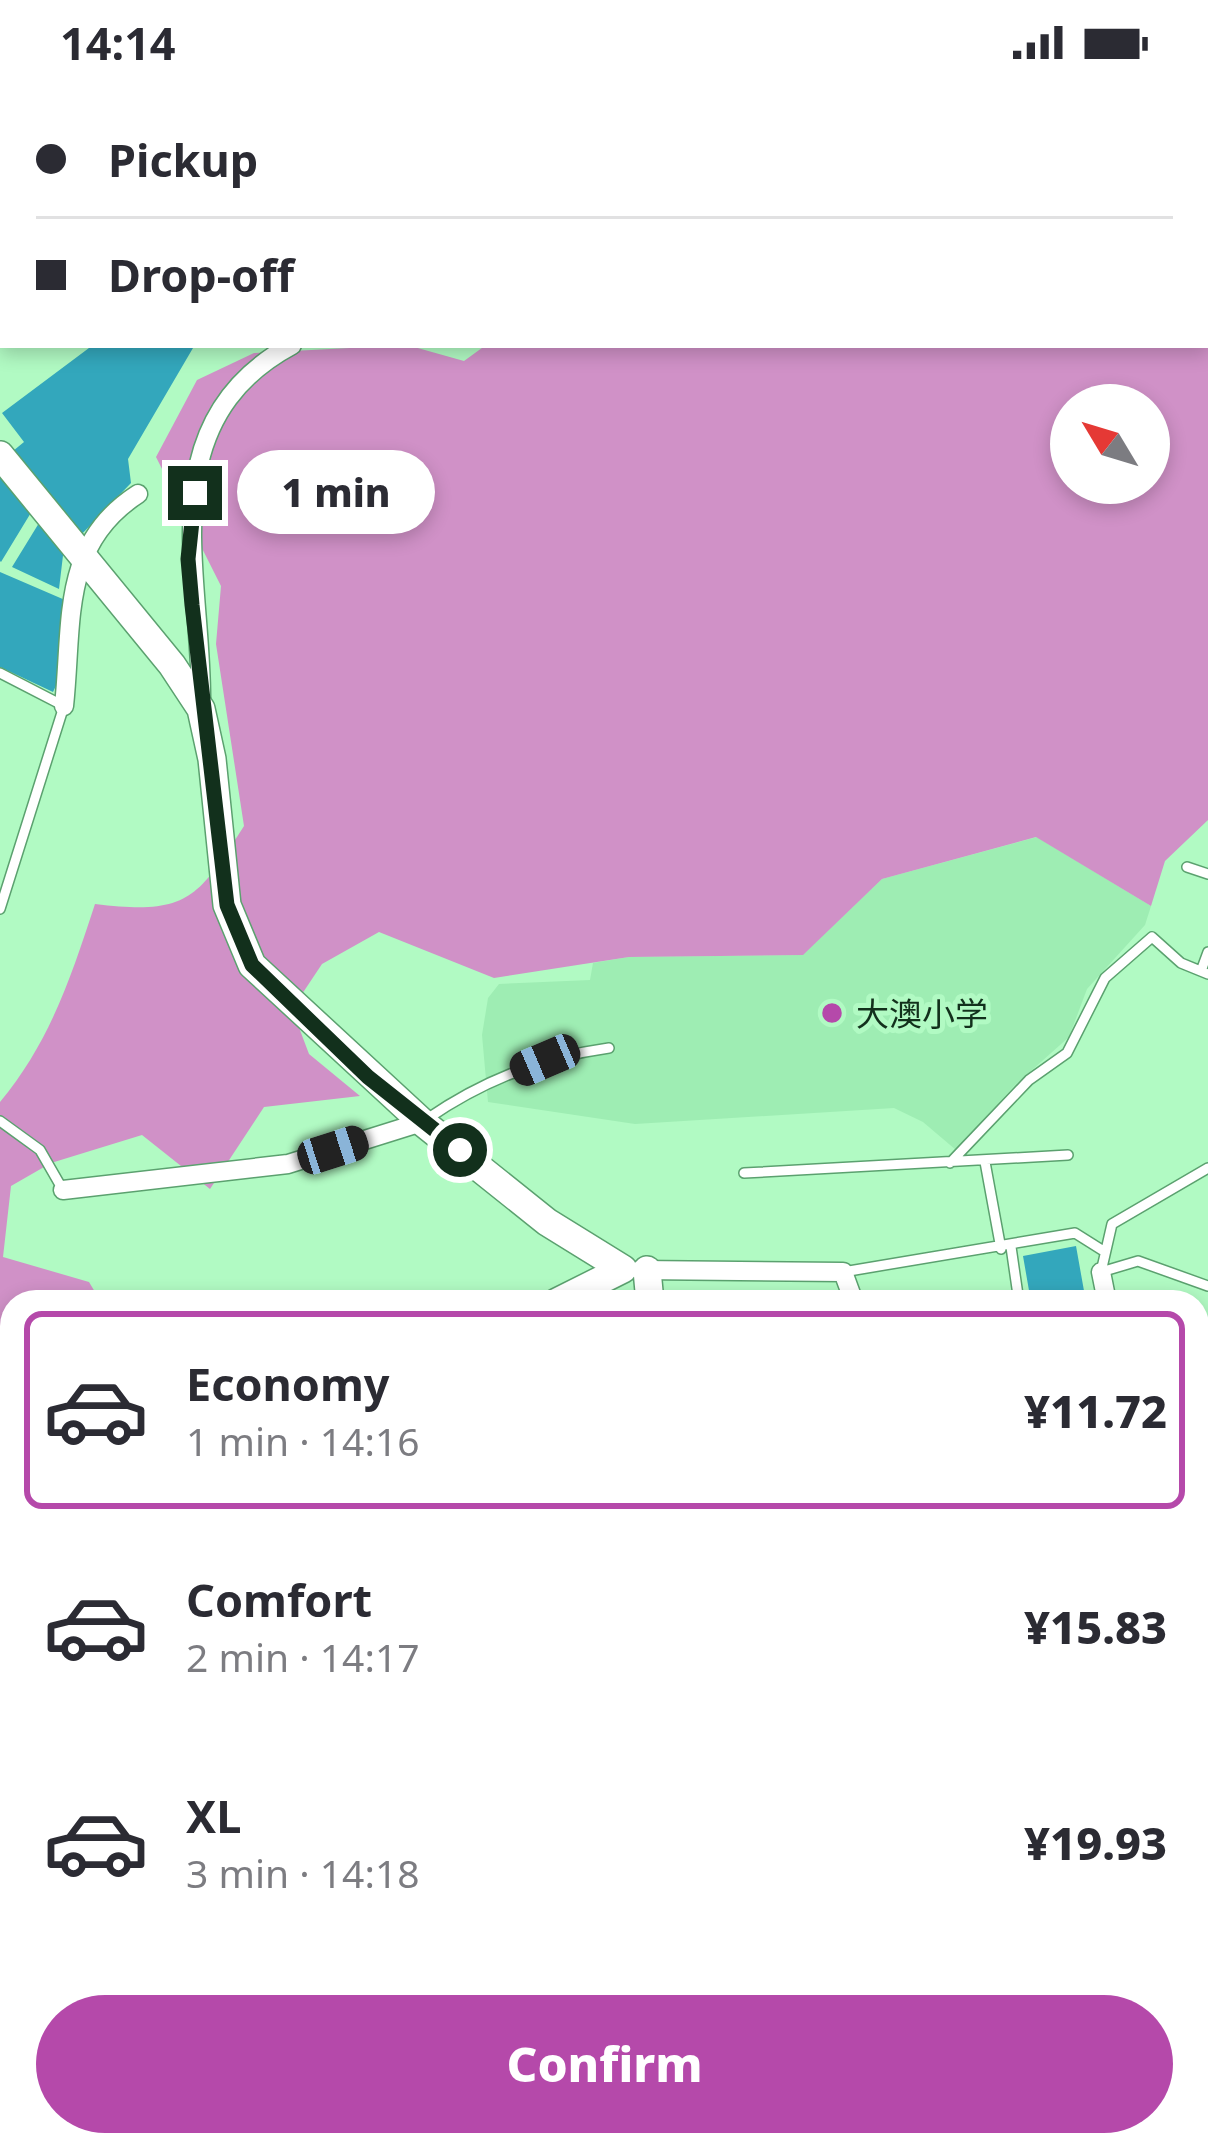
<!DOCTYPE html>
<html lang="en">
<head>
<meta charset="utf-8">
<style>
	:root { --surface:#fff; --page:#f2f2f3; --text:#2b2b33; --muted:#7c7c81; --line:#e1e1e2; --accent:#b549aa }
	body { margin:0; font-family:"Noto Sans","Noto Sans SC",sans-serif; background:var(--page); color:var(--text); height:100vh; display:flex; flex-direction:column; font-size:45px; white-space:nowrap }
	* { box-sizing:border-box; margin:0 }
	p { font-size:39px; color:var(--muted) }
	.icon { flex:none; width:66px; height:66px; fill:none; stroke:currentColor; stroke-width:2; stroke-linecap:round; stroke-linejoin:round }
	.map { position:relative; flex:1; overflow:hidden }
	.side { position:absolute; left:0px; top:1206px; width:1209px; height:867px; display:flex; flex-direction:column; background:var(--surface); border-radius:36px 36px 0 0; box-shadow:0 6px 18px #0003 }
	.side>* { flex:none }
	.banner { position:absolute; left:0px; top:0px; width:1209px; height:264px; box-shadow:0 6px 18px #0003; display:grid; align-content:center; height:264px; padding:0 36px; background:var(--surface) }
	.needle { width:78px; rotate:308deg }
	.tools { position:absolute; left:1050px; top:300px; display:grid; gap:24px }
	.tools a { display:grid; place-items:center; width:120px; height:120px; border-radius:50%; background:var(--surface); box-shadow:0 6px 18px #0003; font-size:60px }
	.end { position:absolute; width:54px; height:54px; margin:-27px; border:15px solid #12301c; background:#fff; box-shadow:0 0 0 6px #fff }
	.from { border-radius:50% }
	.bubble { position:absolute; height:84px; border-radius:42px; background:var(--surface); box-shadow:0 6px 18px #0003; font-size:39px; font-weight:800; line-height:84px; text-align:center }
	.car { position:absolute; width:36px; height:72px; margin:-36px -18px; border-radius:15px; box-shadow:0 0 9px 3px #0007; background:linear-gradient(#222 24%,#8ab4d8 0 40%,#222 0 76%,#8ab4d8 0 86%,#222 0) }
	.banner b { display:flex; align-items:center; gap:42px; height:114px; font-size:45px }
	.banner b+b { border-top:3px solid var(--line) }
	.banner i { width:30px; height:30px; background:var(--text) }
	ul { padding:21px 0 0; list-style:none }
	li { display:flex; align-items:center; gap:36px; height:198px; margin:0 24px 18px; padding:0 12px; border:6px solid transparent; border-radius:18px }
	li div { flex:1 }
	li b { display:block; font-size:45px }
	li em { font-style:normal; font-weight:800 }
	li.on { border-color:var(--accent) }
	li>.icon { width:108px; height:108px; stroke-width:1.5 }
	.primary-button { display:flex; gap:24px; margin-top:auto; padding:24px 36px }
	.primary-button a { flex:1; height:138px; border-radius:72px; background:var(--accent); color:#fff; font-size:48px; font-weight:800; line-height:138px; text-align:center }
	.status { display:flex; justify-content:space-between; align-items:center; height:84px; padding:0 60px; background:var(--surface); direction:ltr }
	.status svg { height:33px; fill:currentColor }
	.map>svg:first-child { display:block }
	.built { fill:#9eedb3 }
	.forest { fill:#d091c7; fill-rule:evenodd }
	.water { fill:#33a7bc }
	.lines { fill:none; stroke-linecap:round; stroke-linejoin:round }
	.lane-casing { stroke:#5ba16f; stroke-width:12 }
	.street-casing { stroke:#5ba16f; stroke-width:21 }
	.secondary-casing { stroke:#5ba16f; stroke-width:30 }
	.highway-casing { stroke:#5ba16f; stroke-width:36 }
	.lane { stroke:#fff; stroke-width:9 }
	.street { stroke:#fff; stroke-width:18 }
	.secondary { stroke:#fff; stroke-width:27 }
	.highway { stroke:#fff; stroke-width:33 }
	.route { stroke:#12301c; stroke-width:15 }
	.poi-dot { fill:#b549aa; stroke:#b1fac3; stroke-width:4.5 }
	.labels { text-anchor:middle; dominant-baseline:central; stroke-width:10; stroke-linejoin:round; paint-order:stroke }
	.poi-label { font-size:33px; fill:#12301c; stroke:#b1fac3; text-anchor:start }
</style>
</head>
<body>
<div class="status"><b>14:14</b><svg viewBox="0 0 49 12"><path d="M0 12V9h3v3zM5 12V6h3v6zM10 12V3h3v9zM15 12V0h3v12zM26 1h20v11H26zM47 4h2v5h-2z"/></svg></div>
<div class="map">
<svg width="1208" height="2071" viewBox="0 0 1208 2071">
	<rect width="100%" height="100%" fill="#b1fac3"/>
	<path class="built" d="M 1037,753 L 1151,822 L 1145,841 L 1087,905 L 1069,953 L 1014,1002 L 956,1066 L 923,1038 L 894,1024 L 635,1040 L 488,1018 L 482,951 L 488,914 L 499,900 L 590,896 L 593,879 L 629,873 L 802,871 L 882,795 Z"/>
	<path class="forest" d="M 822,0 L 1208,0 L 1208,736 L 1165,777 L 1151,822 L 1036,753 L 882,795 L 803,871 L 629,873 L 494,894 L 379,848 L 322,880 L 292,925 L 309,970 L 360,1012 L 264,1023 L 210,1105 L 142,1051 L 51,1079 L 11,1102 L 3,1173 L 89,1198 L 101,1218 L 12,1218 L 12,1341 L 0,1353 L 0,1018 C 50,958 71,893 95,820 C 187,831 197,816 244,742 L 216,560 L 221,502 L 156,373 L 197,296 L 254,269 L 407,261 L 464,277 L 486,261 L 1206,261 L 1206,3 ZM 1071,321 L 1149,321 L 1149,399 L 1071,399 Z
		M 12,1628 L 12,2061 L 572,2061 L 568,2071 L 0,2071 L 0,1636 Z"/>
	<path class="water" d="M 93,261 L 193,264 L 128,375 L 131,399 L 80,452 L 13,367 L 24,358 L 2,329 Z
		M 0,392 L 32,427 L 1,478 L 0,477 Z
		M 39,439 L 64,463 L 59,505 L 12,483 Z
		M 0,488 L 65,516 L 65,583 L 53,608 L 0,583 Z
		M 1076,1162 L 1086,1218 L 1031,1218 L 1023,1172 Z"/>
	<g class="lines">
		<g class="lane-casing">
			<path id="lane" d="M 0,589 L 64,622 L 0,825
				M 1187,783 L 1208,790
				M 1201,887 L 1208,868
				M 427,1035 C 482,997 542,973 609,964
				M 0,1037 L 40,1066 L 63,1106
				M 985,1078 L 1001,1165
				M 950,1079 L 1029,996 L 1067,969 L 1105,894 L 1152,853 L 1181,879 L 1208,890
				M 1208,1084 L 1112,1140 L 1101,1188 L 1138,1177 L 1208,1202
				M 744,1089 L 1068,1071
				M 1011,1163 L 1019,1218
				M 843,1188 L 1075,1149 L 1102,1166
				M 1197,1649 L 1208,1647
				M 1197,1996 L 1208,1996
				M 994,2061 L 995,2071
				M 1088,2061 L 1089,2071
				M 863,2071 L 947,2061"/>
		</g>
		<g class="street-casing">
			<path id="street" d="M 756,3 L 758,0
				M 201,620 C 203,492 147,339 292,261
				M 64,622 C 73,538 60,460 138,410
				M 63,1106 L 288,1080 L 422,1038
				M 640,1186 L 843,1188 L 854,1218
				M 1101,1188 L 1107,1218
				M 1197,1348 L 1208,1351
				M 595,2061 L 602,2071"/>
		</g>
		<g class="secondary-casing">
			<path id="secondary" d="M 0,371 L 172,581 L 201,625 L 212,675 L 227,821 L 252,881 L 422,1038 L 547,1138 L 623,1185 L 557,1218
				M 647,1186 L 650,1218
				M 0,1616 L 12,1608
				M 1197,1892 L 1208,1894
				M 0,2024 L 12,2022"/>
		</g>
		<g class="highway-casing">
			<path id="highway" d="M 93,3 L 96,0
				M 142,3 L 145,0
				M 0,95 L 3,92
				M 0,141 L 3,138"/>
		</g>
		<use href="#lane" class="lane"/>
		<use href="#street" class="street"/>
		<use href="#secondary" class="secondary"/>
		<use href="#highway" class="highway"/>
	</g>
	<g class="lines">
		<path class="route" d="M 195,409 L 188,475 L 192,521 L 227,821 L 252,881 L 368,993 L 460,1066"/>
	</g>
	<circle class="poi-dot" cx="832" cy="929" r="12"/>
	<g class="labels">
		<g class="poi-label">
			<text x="856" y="929">大澳小学</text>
		</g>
	</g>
</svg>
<div class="tools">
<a><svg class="needle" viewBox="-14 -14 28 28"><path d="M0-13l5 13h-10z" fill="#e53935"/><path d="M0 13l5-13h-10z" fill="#7c7c81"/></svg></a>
</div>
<i class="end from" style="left:460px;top:1066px"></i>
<i class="end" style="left:195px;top:409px"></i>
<div class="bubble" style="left:237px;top:366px;width:198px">1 min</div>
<i class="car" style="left:545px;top:976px;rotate:247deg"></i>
<i class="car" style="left:333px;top:1066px;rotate:72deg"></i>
<div class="banner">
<b><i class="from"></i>Pickup</b>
<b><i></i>Drop-off</b>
</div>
<section class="side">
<ul>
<li class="on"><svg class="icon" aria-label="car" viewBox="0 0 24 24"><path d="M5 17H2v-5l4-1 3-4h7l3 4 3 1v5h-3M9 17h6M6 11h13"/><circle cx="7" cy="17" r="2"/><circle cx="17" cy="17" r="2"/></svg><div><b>Economy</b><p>1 min · 14:16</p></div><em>¥11.72</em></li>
<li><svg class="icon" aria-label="car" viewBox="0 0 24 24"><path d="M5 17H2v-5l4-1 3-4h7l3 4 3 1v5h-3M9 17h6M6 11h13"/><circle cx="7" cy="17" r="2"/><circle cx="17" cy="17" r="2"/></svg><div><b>Comfort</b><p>2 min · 14:17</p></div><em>¥15.83</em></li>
<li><svg class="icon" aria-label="car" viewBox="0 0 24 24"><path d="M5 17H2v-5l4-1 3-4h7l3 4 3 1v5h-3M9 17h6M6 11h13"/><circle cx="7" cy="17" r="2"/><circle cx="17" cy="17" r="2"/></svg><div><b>XL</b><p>3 min · 14:18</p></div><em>¥19.93</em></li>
</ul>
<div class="primary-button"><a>Confirm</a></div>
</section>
</div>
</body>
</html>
